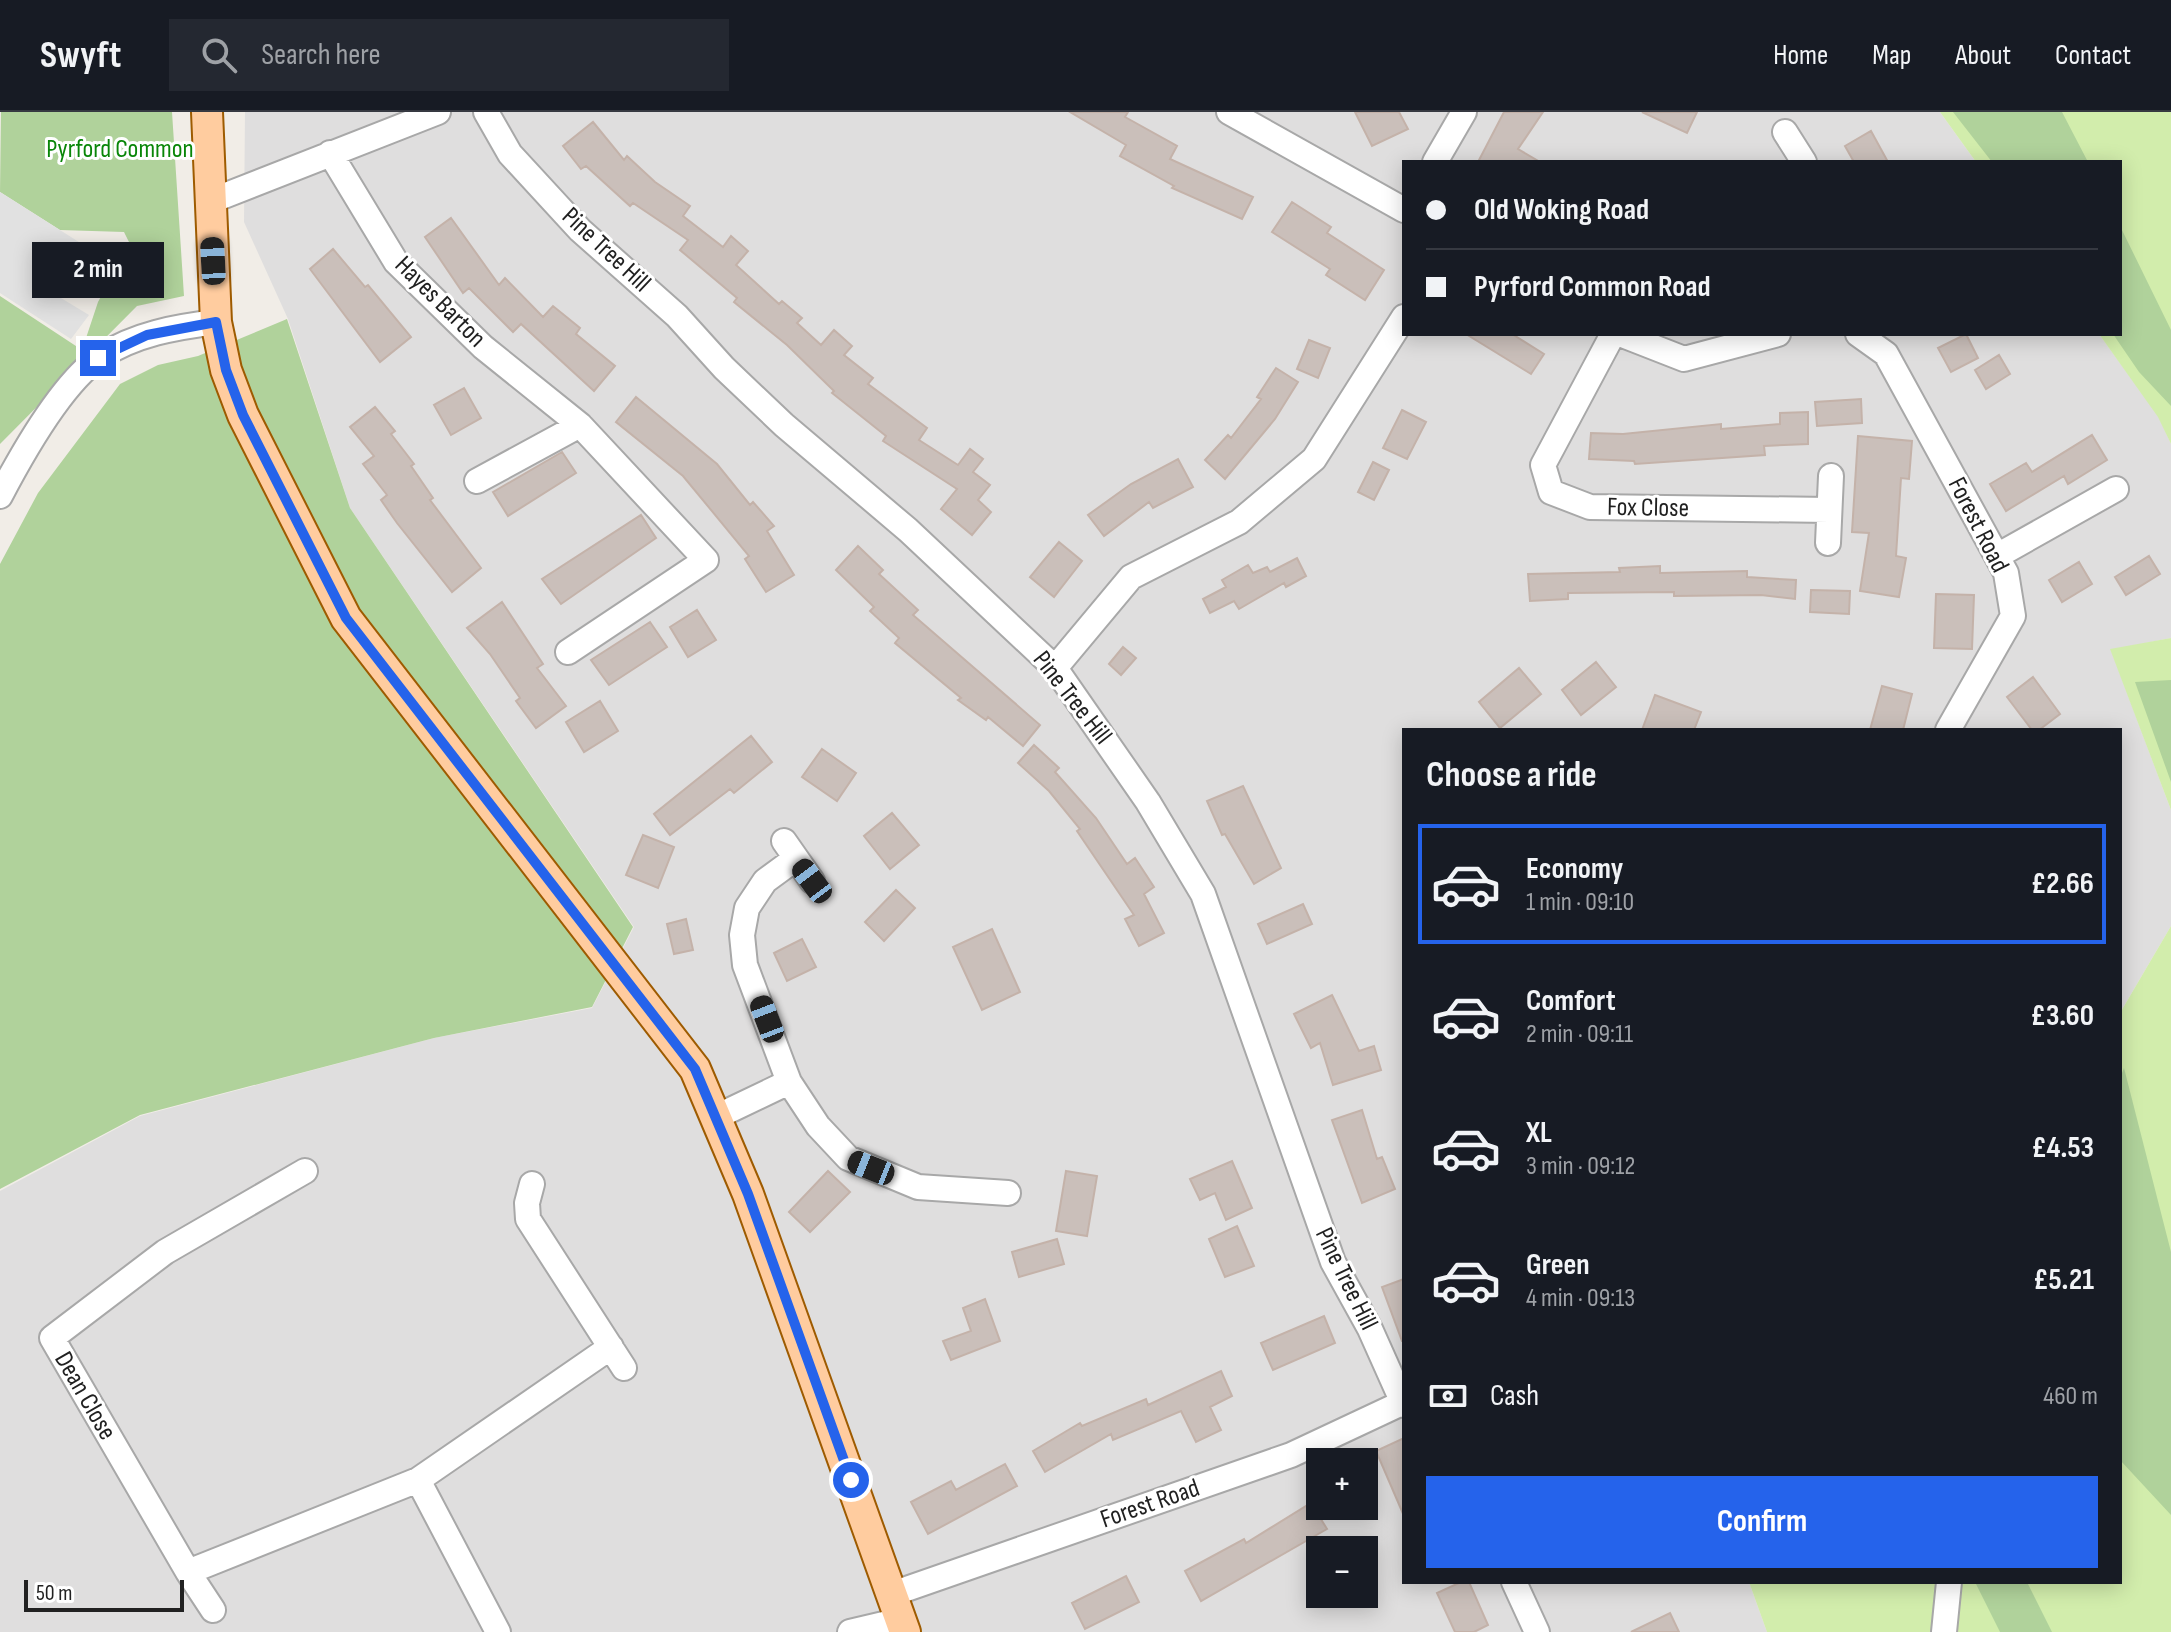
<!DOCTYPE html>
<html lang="en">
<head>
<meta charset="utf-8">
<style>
	:root { --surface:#171b24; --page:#242831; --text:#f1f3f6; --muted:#9ea1a6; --line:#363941; --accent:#2563eb }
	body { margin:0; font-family:"Sofia Sans Condensed",sans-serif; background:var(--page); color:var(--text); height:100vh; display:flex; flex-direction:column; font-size:30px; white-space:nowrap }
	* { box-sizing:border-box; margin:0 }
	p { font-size:26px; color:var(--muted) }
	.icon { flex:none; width:44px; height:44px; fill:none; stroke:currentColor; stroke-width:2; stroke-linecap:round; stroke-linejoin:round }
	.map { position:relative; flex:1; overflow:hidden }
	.details { position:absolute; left:1402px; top:616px; width:720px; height:856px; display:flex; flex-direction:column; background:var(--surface); border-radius:0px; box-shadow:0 4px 20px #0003 }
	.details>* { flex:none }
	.guide { position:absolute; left:1402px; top:48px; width:720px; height:176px; border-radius:0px; box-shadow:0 4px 20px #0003; display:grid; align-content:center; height:176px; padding:0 24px; background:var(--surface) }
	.fabs { position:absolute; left:1306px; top:1336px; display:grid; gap:16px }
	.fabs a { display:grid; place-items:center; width:72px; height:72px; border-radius:0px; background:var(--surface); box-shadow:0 4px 20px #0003; font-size:40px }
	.scale { position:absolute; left:24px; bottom:20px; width:160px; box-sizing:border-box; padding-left:8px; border:4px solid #212121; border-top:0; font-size:22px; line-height:28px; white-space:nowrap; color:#212121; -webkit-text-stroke:6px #fff; paint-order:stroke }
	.end { position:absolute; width:36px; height:36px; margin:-18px; border:10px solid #2563eb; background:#fff; box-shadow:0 0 0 4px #fff }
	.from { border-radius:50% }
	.bubble { position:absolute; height:56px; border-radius:0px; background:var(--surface); box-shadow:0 4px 20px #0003; font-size:26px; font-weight:700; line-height:56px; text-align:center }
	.car { position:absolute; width:24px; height:48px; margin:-24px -12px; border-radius:10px; box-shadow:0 0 6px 2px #0007; background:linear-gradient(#222 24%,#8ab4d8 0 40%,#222 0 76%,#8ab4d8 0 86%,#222 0) }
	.guide b { display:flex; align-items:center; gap:28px; height:76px; font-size:30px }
	.guide b+b { border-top:2px solid var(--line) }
	.guide i { width:20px; height:20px; background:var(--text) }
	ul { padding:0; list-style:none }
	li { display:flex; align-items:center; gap:24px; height:120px; margin:0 16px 12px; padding:0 8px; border:4px solid transparent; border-radius:0px }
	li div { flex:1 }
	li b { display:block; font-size:30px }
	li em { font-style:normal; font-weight:700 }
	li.on { border-color:var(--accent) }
	li>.icon { width:72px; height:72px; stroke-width:1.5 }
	h2 { padding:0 24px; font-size:36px; line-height:96px }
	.pay { display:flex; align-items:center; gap:20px; height:88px; padding:0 24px; font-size:30px }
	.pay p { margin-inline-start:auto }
	.action { display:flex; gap:16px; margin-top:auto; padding:16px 24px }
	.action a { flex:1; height:92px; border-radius:0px; background:var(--accent); color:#fff; font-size:32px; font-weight:700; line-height:92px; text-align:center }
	header { display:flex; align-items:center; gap:48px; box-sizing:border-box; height:112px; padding:0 40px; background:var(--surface); border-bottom:2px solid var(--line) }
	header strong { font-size:38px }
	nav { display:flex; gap:44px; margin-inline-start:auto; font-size:28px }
	.search { width:560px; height:72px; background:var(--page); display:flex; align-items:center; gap:20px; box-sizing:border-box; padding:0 28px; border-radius:0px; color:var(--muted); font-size:30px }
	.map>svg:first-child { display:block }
	.residential { fill:#dfdede; fill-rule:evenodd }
	.grass { fill:#d2edac }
	.forest { fill:#b0d29b }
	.parking { fill:#e1e1e1 }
	.building { fill:#cabfba; stroke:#c4b2a9; stroke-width:2 }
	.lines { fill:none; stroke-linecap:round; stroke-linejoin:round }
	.minor-casing { stroke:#a8a8a8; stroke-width:28 }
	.major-casing { stroke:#9e5b00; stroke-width:34 }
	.minor { stroke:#fff; stroke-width:24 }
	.major { stroke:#ffcc9f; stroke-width:30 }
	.route { stroke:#2563eb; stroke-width:10 }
	.labels { text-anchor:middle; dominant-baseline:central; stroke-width:6; stroke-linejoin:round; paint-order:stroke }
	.park-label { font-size:26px; fill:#098608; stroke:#fff }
	.street-label { font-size:26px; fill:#212121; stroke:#fff }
</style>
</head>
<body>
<header>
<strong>Swyft</strong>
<div class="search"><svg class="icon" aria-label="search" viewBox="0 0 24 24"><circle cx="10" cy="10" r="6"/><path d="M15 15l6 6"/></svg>Search here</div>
<nav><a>Home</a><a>Map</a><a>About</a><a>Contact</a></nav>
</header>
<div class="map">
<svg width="2171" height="1520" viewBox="0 0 2171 1520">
	<rect width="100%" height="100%" fill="#f1ede7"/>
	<path class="residential" d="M 245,0 L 1940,0 L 1976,50 L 1404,50 L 1404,222 L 2099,222 L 2159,305 L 2171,332 L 2171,526 L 2111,538 L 2171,698 L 2171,814 L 2120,901 L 2120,618 L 1404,618 L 1404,1470 L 1749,1470 L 1767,1520 L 0,1520 L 0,1079 L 140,1004 L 434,926 L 592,896 L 634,815 L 350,396 L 288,207 L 244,110 ZM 1320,1350 L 1364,1350 L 1364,1394 L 1320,1394 ZM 1320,1438 L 1364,1438 L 1364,1482 L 1320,1482 Z"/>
	<path class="grass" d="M 1940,0 L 2171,0 L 2171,332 L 2158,305 L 2099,222 L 2120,222 L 2120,50 L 1976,50 Z
		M 2171,526 L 2171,698 L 2110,537 Z
		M 2171,814 L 2171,1520 L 1767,1520 L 1749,1470 L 2120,1470 L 2120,901 Z"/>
	<path class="forest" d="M 1,0 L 172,0 L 184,184 L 137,194 L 0,332 L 0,184 L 82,238 L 98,190 L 130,132 L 124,120 L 60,118 L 0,80 Z
		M 1953,0 L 2062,0 L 2088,50 L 1992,50 Z
		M 2120,114 L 2171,218 L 2171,294 L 2139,260 L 2113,222 L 2120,222 Z
		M 287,207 L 350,396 L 633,815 L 592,895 L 434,926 L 140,1003 L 0,1077 L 0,452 L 38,381 L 120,272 L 158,253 L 198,244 Z
		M 2171,568 L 2171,670 L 2135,570 Z
		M 2124,956 L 2171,1140 L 2171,1403 L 2120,1348 L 2120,966 Z
		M 1975,1470 L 2027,1470 L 2052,1520 L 2000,1520 Z"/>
	<path class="parking" d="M 0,80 L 82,132 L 51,180 L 89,203 L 71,227 L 0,181 Z"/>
	<path class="building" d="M 1070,0 L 1128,0 L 1125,5 L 1177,34 L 1170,47 L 1253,85 L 1242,107 L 1172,76 L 1174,74 L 1120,44 L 1126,33 Z
		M 1355,0 L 1399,0 L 1408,17 L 1372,34 Z
		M 1504,0 L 1543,0 L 1518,37 L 1540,50 L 1478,50 Z
		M 1642,0 L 1697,0 L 1687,21 Z
		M 593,10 L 624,48 L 627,44 L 655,70 L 690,94 L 683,104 L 723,135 L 731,124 L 748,139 L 736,153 L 779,192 L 782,189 L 802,206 L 797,211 L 821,233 L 834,218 L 852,234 L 844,243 L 873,266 L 868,272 L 927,316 L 919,328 L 958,353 L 970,337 L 983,347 L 973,360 L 990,373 L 978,388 L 991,400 L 972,423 L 941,397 L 957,377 L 883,329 L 886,324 L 832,281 L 834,279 L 787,233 L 734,190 L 737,186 L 680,138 L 688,128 L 633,91 L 630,94 L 586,54 L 581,57 L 563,34 Z
		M 1871,19 L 1888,50 L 1854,50 L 1845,34 Z
		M 1292,90 L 1331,115 L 1327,121 L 1384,158 L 1365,188 L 1326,163 L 1330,157 L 1272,120 Z
		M 451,106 L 499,173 L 505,166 L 543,205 L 553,194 L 580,216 L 576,222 L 615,254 L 594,279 L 521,212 L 513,220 L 469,176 L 463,181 L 425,125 Z
		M 333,137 L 365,175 L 368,173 L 411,225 L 380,250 L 310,157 Z
		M 1466,222 L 1512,222 L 1544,242 L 1531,262 Z
		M 1966,222 L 1978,246 L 1951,260 L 1938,236 Z
		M 1309,228 L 1330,236 L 1318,266 L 1297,257 Z
		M 1999,243 L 2010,262 L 1986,277 L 1975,258 Z
		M 1276,256 L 1298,270 L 1275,307 L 1225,367 L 1205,348 L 1228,323 L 1231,326 L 1261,287 L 1257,285 Z
		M 464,276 L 481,306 L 451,323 L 434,293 Z
		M 636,285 L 717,352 L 750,393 L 753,390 L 774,414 L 767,419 L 794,463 L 766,480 L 745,447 L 749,444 L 683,364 L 616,310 Z
		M 1861,287 L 1862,311 L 1817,314 L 1815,290 Z
		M 375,295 L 395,319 L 391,322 L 414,352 L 411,354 L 433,386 L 430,388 L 481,456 L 452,480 L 397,411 L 381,388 L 387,383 L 363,352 L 374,344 L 350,315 Z
		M 1402,298 L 1426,310 L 1407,347 L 1383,336 Z
		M 1808,300 L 1808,332 L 1764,334 L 1765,343 L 1635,352 L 1634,349 L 1589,347 L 1591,321 L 1623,322 L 1721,312 L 1721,317 L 1780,312 L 1780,301 Z
		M 2092,323 L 2107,348 L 2068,372 L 2064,364 L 2006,399 L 1990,372 L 2026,351 L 2032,360 Z
		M 1858,324 L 1912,329 L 1909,367 L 1901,366 L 1896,444 L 1906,446 L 1899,485 L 1860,479 L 1869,421 L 1852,420 Z
		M 562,340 L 576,361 L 508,404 L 493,380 Z
		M 1178,347 L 1193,375 L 1153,396 L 1149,390 L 1104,424 L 1088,403 L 1131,372 Z
		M 1373,350 L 1389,358 L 1374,388 L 1358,380 Z
		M 641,403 L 656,426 L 561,492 L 542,467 Z
		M 1059,430 L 1082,449 L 1054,485 L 1030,465 Z
		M 858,434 L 883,458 L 879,462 L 918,498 L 913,503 L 1040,613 L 1023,634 L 988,605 L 986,608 L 958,588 L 961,586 L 895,531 L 899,526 L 870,499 L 874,495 L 836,458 Z
		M 2149,444 L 2160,462 L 2126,483 L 2115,465 Z
		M 1297,446 L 1306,464 L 1286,475 L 1284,471 L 1239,497 L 1234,489 L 1210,501 L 1203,487 L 1226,475 L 1222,468 L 1248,453 L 1253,461 L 1267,455 L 1270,460 Z
		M 2079,450 L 2092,472 L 2062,490 L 2049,468 Z
		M 1660,454 L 1660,461 L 1747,459 L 1747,465 L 1796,468 L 1795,487 L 1761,483 L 1674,484 L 1674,480 L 1568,481 L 1568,487 L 1530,489 L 1528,462 L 1620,460 L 1619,456 Z
		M 1811,478 L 1850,479 L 1849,502 L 1810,500 Z
		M 1936,482 L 1974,483 L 1972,537 L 1934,536 Z
		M 502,490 L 543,552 L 537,556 L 566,594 L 536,616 L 516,589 L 520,586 L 490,542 L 467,516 Z
		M 697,498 L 716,528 L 688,545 L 670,515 Z
		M 650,510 L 667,535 L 609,573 L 591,548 Z
		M 1123,535 L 1136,546 L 1121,563 L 1109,552 Z
		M 1596,550 L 1616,575 L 1581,603 L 1562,578 Z
		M 1519,556 L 1541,582 L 1500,616 L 1479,590 Z
		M 2033,565 L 2060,602 L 2039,618 L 2032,618 L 2007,585 Z
		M 1882,574 L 1912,582 L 1903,618 L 1870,618 Z
		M 1655,583 L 1701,600 L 1694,618 L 1642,618 Z
		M 600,589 L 618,619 L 584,640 L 566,610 Z
		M 751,624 L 772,650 L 734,681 L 730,677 L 670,723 L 654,702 Z
		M 1034,633 L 1059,656 L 1055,660 L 1096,706 L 1127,752 L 1135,746 L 1154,775 L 1144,782 L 1164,821 L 1139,834 L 1125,807 L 1134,803 L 1077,719 L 1080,717 L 1049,679 L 1018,651 Z
		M 822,637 L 856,661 L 837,689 L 802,665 Z
		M 1243,674 L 1281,756 L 1254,772 L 1225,722 L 1222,723 L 1207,689 Z
		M 892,701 L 919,733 L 890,757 L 864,724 Z
		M 643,723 L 674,735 L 658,776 L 626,763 Z
		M 896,778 L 915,796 L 884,829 L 865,810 Z
		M 1303,792 L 1312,812 L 1267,832 L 1258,812 Z
		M 686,807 L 693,838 L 674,842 L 667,812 Z
		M 992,817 L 1020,880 L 982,898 L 953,835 Z
		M 802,827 L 816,855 L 787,869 L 774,841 Z
		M 1332,883 L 1359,939 L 1374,934 L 1381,958 L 1333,973 L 1320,931 L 1311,936 L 1294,902 Z
		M 1362,998 L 1377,1047 L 1382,1045 L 1395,1077 L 1362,1091 L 1332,1008 Z
		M 1232,1049 L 1252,1096 L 1226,1108 L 1215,1081 L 1200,1088 L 1190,1067 Z
		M 828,1059 L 850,1080 L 810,1120 L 789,1100 Z
		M 1066,1059 L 1097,1064 L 1087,1124 L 1056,1119 Z
		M 1237,1114 L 1254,1154 L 1225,1165 L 1209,1127 Z
		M 1057,1127 L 1064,1152 L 1019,1165 L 1012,1140 Z
		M 1404,1167 L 1404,1229 L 1402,1229 L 1382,1175 Z
		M 985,1187 L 1000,1229 L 951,1248 L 943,1229 L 971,1219 L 963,1196 Z
		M 1324,1204 L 1335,1231 L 1273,1258 L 1261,1231 Z
		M 1221,1259 L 1232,1284 L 1210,1295 L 1221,1318 L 1196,1330 L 1181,1299 L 1113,1328 L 1111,1322 L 1045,1360 L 1033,1339 L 1080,1311 L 1082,1314 L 1146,1287 L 1148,1293 Z
		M 1404,1326 L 1404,1404 L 1376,1339 Z
		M 1005,1352 L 1017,1374 L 928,1422 L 911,1390 L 951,1369 L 956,1378 Z
		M 1311,1391 L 1327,1417 L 1201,1489 L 1185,1459 L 1244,1427 L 1246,1431 Z
		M 1126,1464 L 1139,1490 L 1085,1517 L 1072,1491 Z
		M 1461,1470 L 1469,1470 L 1488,1513 L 1474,1520 L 1455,1520 L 1437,1481 Z
		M 1670,1501 L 1679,1520 L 1631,1520 Z"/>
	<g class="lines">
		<g class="minor-casing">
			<path id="minor" d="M 486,0 L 510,42 L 580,118 L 677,204 L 724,256 L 784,313 L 908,418 L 1055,556 L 1148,690 L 1203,782 L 1333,1150 L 1370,1217 L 1404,1293
				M 1229,0 L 1404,98
				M 1785,20 L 1804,50
				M 330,41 L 396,150 L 483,235 L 580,313 L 706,448 L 568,540
				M 1435,50 L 1464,0
				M 211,89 L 438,0
				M 1613,222 L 1543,353 L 1551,380 L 1590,395 L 1829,398
				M 1620,222 L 1684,247 L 1778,222
				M 1858,222 L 1886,242 L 2006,461 L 2013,504 L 1948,618
				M 477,369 L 580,313
				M 0,384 C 22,342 61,272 100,245 C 135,222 176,215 216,210
				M 1828,431 L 1831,364
				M 1997,444 L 2116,377
				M 1055,556 L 1131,465 L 1239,410 L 1314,347 L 1404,205
				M 784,729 L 812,769
				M 795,747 L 765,769 L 747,796 L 742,823 L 745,853 L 789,970 L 818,1014 L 848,1046 L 918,1075 L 1008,1081
				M 718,1004 L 789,970
				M 532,1072 L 527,1091 L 528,1107 L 624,1256
				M 188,1460 L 52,1226 L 165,1140 L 305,1059
				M 1514,1470 L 1537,1520
				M 892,1482 L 1291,1343 L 1404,1290
				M 213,1498 L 188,1460 L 418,1368
				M 498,1520 L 418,1368 L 611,1235
				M 850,1520 L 901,1508
				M 1944,1520 L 1949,1470"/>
		</g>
		<g class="major-casing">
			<path id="major" d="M 207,0 L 216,210 L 226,258 L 243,303 L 346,506 L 695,957 L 748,1082 L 905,1520"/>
		</g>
		<use href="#minor" class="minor"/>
		<use href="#major" class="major"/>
	</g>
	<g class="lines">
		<path class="route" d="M 98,246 L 147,223 L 216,210 L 226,258 L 243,303 L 346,506 L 695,957 L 748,1082 L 851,1368"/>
	</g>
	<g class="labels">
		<g class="park-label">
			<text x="120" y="37">Pyrford Common</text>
		</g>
		<g class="street-label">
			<text transform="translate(606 138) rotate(43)">Pine Tree Hill</text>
			<text transform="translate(440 190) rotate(45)">Hayes Barton</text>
			<text transform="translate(1648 396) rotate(1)">Fox Close</text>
			<text transform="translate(1978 413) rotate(63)">Forest Road</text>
			<text transform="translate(1072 586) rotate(52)">Pine Tree Hill</text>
			<text transform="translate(1346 1167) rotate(64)">Pine Tree Hill</text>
			<text transform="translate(85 1284) rotate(60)">Dean Close</text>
			<text transform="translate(1150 1392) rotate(-19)">Forest Road</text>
		</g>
	</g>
</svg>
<div class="fabs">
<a>+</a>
<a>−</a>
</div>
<div class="scale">50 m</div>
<i class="end from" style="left:851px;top:1368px"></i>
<i class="end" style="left:98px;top:246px"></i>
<div class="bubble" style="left:32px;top:130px;width:132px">2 min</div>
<i class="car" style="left:213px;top:149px;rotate:357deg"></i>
<i class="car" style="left:812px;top:769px;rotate:323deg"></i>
<i class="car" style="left:767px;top:907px;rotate:339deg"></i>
<i class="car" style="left:871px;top:1056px;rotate:292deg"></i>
<div class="guide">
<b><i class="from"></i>Old Woking Road</b>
<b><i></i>Pyrford Common Road</b>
</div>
<section class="details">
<h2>Choose a ride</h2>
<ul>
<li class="on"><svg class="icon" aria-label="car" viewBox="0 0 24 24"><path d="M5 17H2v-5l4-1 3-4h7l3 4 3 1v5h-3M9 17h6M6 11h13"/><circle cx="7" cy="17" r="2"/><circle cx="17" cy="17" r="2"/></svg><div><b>Economy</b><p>1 min · 09:10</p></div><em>£2.66</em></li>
<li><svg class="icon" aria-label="car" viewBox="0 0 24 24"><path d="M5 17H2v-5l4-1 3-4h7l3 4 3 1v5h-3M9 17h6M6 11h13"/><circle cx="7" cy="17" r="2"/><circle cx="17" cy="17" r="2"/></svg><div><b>Comfort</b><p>2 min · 09:11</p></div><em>£3.60</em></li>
<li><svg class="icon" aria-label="car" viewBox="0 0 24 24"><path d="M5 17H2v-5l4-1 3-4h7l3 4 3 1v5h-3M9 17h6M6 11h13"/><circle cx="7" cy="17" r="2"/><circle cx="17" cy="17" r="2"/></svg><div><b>XL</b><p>3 min · 09:12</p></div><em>£4.53</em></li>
<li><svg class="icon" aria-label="car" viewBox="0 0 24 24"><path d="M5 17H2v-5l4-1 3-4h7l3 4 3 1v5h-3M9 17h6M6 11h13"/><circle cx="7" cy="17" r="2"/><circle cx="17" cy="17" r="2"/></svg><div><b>Green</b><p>4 min · 09:13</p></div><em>£5.21</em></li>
</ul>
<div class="pay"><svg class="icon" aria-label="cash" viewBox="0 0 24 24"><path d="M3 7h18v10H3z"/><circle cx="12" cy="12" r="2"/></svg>Cash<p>460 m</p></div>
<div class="action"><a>Confirm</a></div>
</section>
</div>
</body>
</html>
